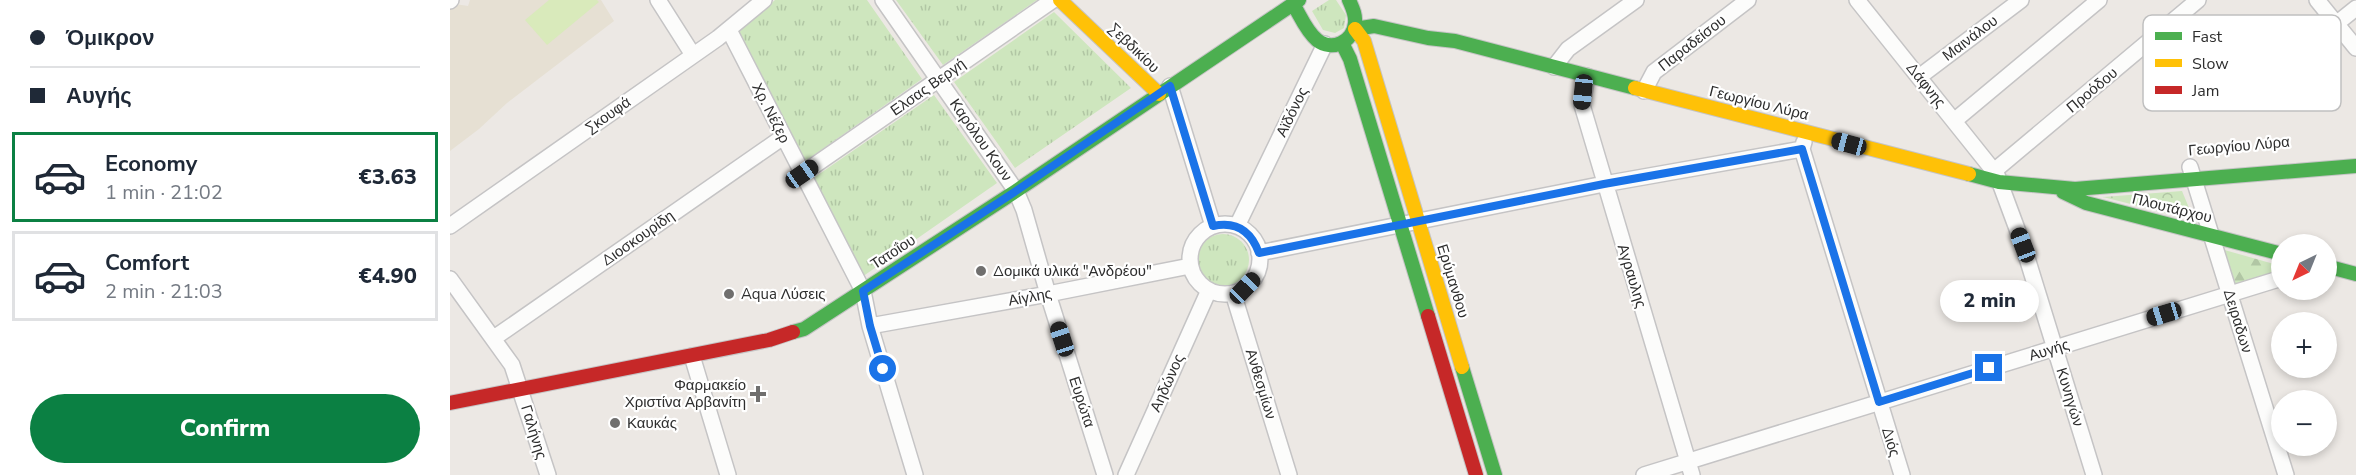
<!DOCTYPE html>
<html lang="en">
<head>
<meta charset="utf-8">
<style>
	:root { --surface:#fff; --page:#f2f2f3; --text:#1f2937; --muted:#747a83; --line:#e0e1e3; --accent:#0b8043 }
	body { margin:0; font-family:"Nunito Sans",sans-serif; background:var(--page); color:var(--text); height:100vh; display:flex; flex-direction:column; font-size:22px; white-space:nowrap }
	* { box-sizing:border-box; margin:0 }
	p { font-size:20px; color:var(--muted) }
	.icon { flex:none; width:33px; height:33px; fill:none; stroke:currentColor; stroke-width:2; stroke-linecap:round; stroke-linejoin:round }
	.map { position:relative; flex:1; overflow:hidden }
	.sheet { display:flex; flex-direction:column; background:var(--surface); width:450px }
	.sheet>* { flex:none }
	.hud { display:grid; align-content:center; height:132px; padding:0 30px; background:var(--surface) }
	.needle { width:39px; rotate:223deg }
	.tools { position:absolute; left:1821px; top:234px; display:grid; gap:12px }
	.tools a { display:grid; place-items:center; width:66px; height:66px; border-radius:50%; background:var(--surface); box-shadow:0 3px 9px #0003; font-size:30px }
	.end { position:absolute; width:27px; height:27px; margin:-14px; border:8px solid #1a73e8; background:#fff; box-shadow:0 0 0 3px #fff }
	.from { border-radius:50% }
	.bubble { position:absolute; height:42px; border-radius:21px; background:var(--surface); box-shadow:0 3px 9px #0003; font-size:20px; font-weight:800; line-height:42px; text-align:center }
	.car { position:absolute; width:18px; height:36px; margin:-18px -9px; border-radius:8px; box-shadow:0 0 4px 2px #0007; background:linear-gradient(#222 24%,#8ab4d8 0 40%,#222 0 76%,#8ab4d8 0 86%,#222 0) }
	.hud b { display:flex; align-items:center; gap:21px; height:57px; font-size:22px }
	.hud b+b { border-top:2px solid var(--line) }
	.hud i { width:15px; height:15px; background:var(--text) }
	ul { padding:0; list-style:none }
	li { display:flex; align-items:center; gap:18px; height:90px; margin:0 12px 9px; padding:0 18px; border:3px solid var(--line); border-radius:0px }
	li div { flex:1 }
	li b { display:block; font-size:22px }
	li em { font-style:normal; font-weight:800 }
	li.current { border-color:var(--accent) }
	li>.icon { width:54px; height:54px; stroke-width:1.5 }
	.button { display:flex; gap:12px; margin-top:auto; padding:12px 30px }
	.button a { flex:1; height:69px; border-radius:36px; background:var(--accent); color:#fff; font-size:24px; font-weight:800; line-height:69px; text-align:center }
	main { display:flex; flex:1; min-height:0 }
	.map>svg:first-child { display:block }
	.education { fill:#e6e0d3 }
	.grass { fill:url(#grass-tufts) }
	.forest { fill:url(#forest-firs) }
	.park { fill:url(#park-crowns) }
	.pitch { fill:#d9eabb }
	.lines { fill:none; stroke-linecap:round; stroke-linejoin:round }
	.street-casing { stroke:#c5c4c5; stroke-width:18 }
	.fast-casing { stroke:#c5c4c5; stroke-width:16 }
	.slow-casing { stroke:#c5c4c5; stroke-width:16 }
	.jam-casing { stroke:#c5c4c5; stroke-width:16 }
	.street { stroke:#fcfcfb; stroke-width:15 }
	.fast { stroke:#4caf50; stroke-width:14 }
	.slow { stroke:#ffc107; stroke-width:14 }
	.jam { stroke:#c62828; stroke-width:14 }
	.route { stroke:#1a73e8; stroke-width:8 }
	.poi-dot { fill:#706f6e; stroke:#fff; stroke-width:2 }
	.labels { text-anchor:middle; dominant-baseline:central; stroke-width:4.5; stroke-linejoin:round; paint-order:stroke }
	.street-label { font-size:15px; fill:#2e2e2e; stroke:#fff }
	.poi-label { font-size:15px; fill:#2e2e2e; stroke:#fff; text-anchor:start }
	.key { fill:#fff; stroke:#c0c0c0; stroke-width:1.5 }
	.key-label { font-size:16px; fill:#2e2e2e }
</style>
</head>
<body>
<main>
<section class="sheet">
<div class="hud">
<b><i class="from"></i>Όμικρον</b>
<b><i></i>Αυγής</b>
</div>
<ul>
<li class="current"><svg class="icon" aria-label="car" viewBox="0 0 24 24"><path d="M5 17H2v-5l4-1 3-4h7l3 4 3 1v5h-3M9 17h6M6 11h13"/><circle cx="7" cy="17" r="2"/><circle cx="17" cy="17" r="2"/></svg><div><b>Economy</b><p>1 min · 21:02</p></div><em>€3.63</em></li>
<li><svg class="icon" aria-label="car" viewBox="0 0 24 24"><path d="M5 17H2v-5l4-1 3-4h7l3 4 3 1v5h-3M9 17h6M6 11h13"/><circle cx="7" cy="17" r="2"/><circle cx="17" cy="17" r="2"/></svg><div><b>Comfort</b><p>2 min · 21:03</p></div><em>€4.90</em></li>
</ul>
<div class="button"><a>Confirm</a></div>
</section>
<div class="map">
<svg width="1906" height="475" viewBox="0 0 1906 475">
	<defs>
		<pattern id="grass-tufts" width="24" height="20" patternUnits="userSpaceOnUse" patternTransform="scale(1.5)"><rect width="24" height="20" fill="#cee6be"/><path d="M3 7l-1-3M5 7V3M7 7l1-3M15 17l-1-3M17 17v-4M19 17l1-3" fill="none" stroke="#b1c6a4"/></pattern>
		<pattern id="forest-firs" width="22" height="20" patternUnits="userSpaceOnUse" patternTransform="scale(1.5)"><rect width="22" height="20" fill="#cee6be"/><path d="M5 1l3.5 6h-7zM16 11l3.5 6h-7z" fill="#b1c6a4"/></pattern>
		<pattern id="park-crowns" width="20" height="18" patternUnits="userSpaceOnUse" patternTransform="scale(1.5)"><rect width="20" height="18" fill="#cee6be"/><path d="M2 6a3 3 0 1 1 6 0M12 15a3 3 0 1 1 6 0" fill="none" stroke="#b1c6a4"/></pattern>
	</defs>
	<rect width="100%" height="100%" fill="#ece8e4"/>
	<path class="education" d="M 20,0 L 151,0 L 164,21 L 57,103 L 29,129 L 0,151 L 0,7 L 5,4 L 18,6 Z"/>
	<path class="grass" d="M 325,0 L 417,0 L 472,79 L 354,162 L 288,32 Z
		M 446,0 L 587,0 L 493,65 Z
		M 879,0 L 886,0 L 896,15 L 894,28 L 885,33 L 873,30 L 862,11 Z
		M 604,12 L 681,88 L 565,168 L 504,82 Z
		M 484,95 L 547,183 L 412,277 L 362,179 Z
		M747 260a26 26 0 1 1 52 0a26 26 0 1 1-52 0Z"/>
	<path class="forest" d="M 1771,249 L 1831,266 L 1831,273 L 1781,292 Z"/>
	<path class="park" d="M 1732,191 L 1744,220 L 1653,197 Z"/>
	<path class="pitch" d="M 99,0 L 147,0 L 149,2 L 97,45 L 75,20 Z"/>
	<g class="lines">
		<g class="street-casing">
			<path id="street" d="M 208,0 L 243,55
				M 433,0 L 566,191 L 574,210 L 598,294 L 655,475
				M 1407,0 L 1547,175 L 1573,245 L 1644,475
				M 1867,0 L 1906,48
				M 0,1 L 1,0
				M 1886,24 L 1906,8
				M 279,30 L 413,291 L 420,326 L 465,475
				M 1104,67 L 1118,49 L 1186,0
				M 1137,76 L 1132,105 L 1242,475
				M 1469,77 L 1571,0
				M 720,86 L 763,226
				M 1194,91 L 1204,72 L 1298,0
				M 1504,121 L 1649,0
				M 1354,142 L 1352,149 L 1452,475
				M 1740,167 L 1836,475
				M 1544,171 L 1748,0
				M 352,174 L 603,0
				M740 259a35 35 0 1 1 70 0a35 35 0 1 1-70 0Z
				M 0,226 L 268,38 L 314,0
				M 787,226 L 875,44
				M 809,253 L 1154,184 L 1352,149
				M 0,279 L 62,365 L 98,475
				M 783,293 L 839,475
				M 420,326 L 598,294 L 740,266
				M 44,338 L 333,137
				M 242,356 L 278,475
				M 676,475 L 759,290
				M 1194,475 L 1832,278"/>
		</g>
		<g class="fast-casing">
			<path id="fast" d="M 843,4 C 850,15 856,31 867,40 C 882,52 903,42 905,23 C 906,14 902,7 899,0
				M 905,29 L 924,26 L 978,38 L 1005,41 L 1185,88
				M 892,43 L 900,59 L 978,316
				M 1519,174 L 1549,182 L 1625,189 L 1906,166
				M 1613,192 L 1636,203 L 1832,254
				M 1876,266 L 1906,274
				M 343,332 L 354,329 L 566,191 L 849,0
				M 1012,367 L 1045,475"/>
		</g>
		<g class="slow-casing">
			<path id="slow" d="M 610,0 L 709,94
				M 905,29 L 914,41 L 1012,367
				M 1185,88 L 1519,174"/>
		</g>
		<g class="jam-casing">
			<path id="jam" d="M 978,316 L 1026,475
				M 0,403 L 319,340 L 343,332"/>
		</g>
		<use href="#street" class="street"/>
		<use href="#fast" class="fast"/>
		<use href="#slow" class="slow"/>
		<use href="#jam" class="jam"/>
	</g>
	<g class="lines">
		<path class="route" d="M 433,369 L 420,326 L 413,291 L 566,191 L 720,86 L 763,226 C 786,221 801,231 809,253 L 1154,184 L 1352,149 L 1429,402 L 1539,368"/>
	</g>
	<g class="poi-dot">
		<circle cx="531" cy="271" r="6"/>
		<circle cx="279" cy="294" r="6"/>
		<path d="M305 385h6v6h6v6h-6v6h-6v-6h-6v-6h6z"/>
		<circle cx="165" cy="423" r="6"/>
	</g>
	<g class="labels">
		<g class="street-label">
			<text transform="translate(1520 38) rotate(-37)">Μαινάλου</text>
			<text transform="translate(1242 43) rotate(-38)">Παραδείσου</text>
			<text transform="translate(684 48) rotate(44)">Σεβδικίου</text>
			<text transform="translate(1476 85) rotate(51)">Δάφνης</text>
			<text transform="translate(478 87) rotate(-35)">Ελσας Βεργή</text>
			<text transform="translate(1642 90) rotate(-40)">Προόδου</text>
			<text transform="translate(1309 103) rotate(14)">Γεωργίου Λύρα</text>
			<text transform="translate(842 112) rotate(-64)">Αϊδόνος</text>
			<text transform="translate(321 113) rotate(63)">Χρ. Νέζερ</text>
			<text transform="translate(158 115) rotate(-35)">Σκουφά</text>
			<text transform="translate(531 140) rotate(55)">Καρόλου Κουν</text>
			<text transform="translate(1789 146) rotate(-5)">Γεωργίου Λύρα</text>
			<text transform="translate(1722 208) rotate(14)">Πλουτάρχου</text>
			<text transform="translate(188 238) rotate(-35)">Διοσκουρίδη</text>
			<text transform="translate(443 252) rotate(-33)">Τατοΐου</text>
			<text transform="translate(1182 276) rotate(73)">Αγραυλης</text>
			<text transform="translate(1003 281) rotate(73)">Ερύμανθου</text>
			<text transform="translate(580 297) rotate(-10)">Αίγλης</text>
			<text transform="translate(1788 321) rotate(73)">Δειραδων</text>
			<text transform="translate(1599 350) rotate(-17)">Αυγής</text>
			<text transform="translate(717 383) rotate(-66)">Αηδώνος</text>
			<text transform="translate(811 384) rotate(73)">Ανθεσμίων</text>
			<text transform="translate(1620 397) rotate(73)">Κυνηγών</text>
			<text transform="translate(632 402) rotate(72)">Ευρώτα</text>
			<text transform="translate(84 432) rotate(73)">Γαλήνης</text>
			<text transform="translate(1441 442) rotate(72)">Διός</text>
		</g>
		<g class="poi-label">
			<text x="543" y="271">Δομικά υλικά "Ανδρέου"</text>
			<text x="291" y="294">Aqua Λύσεις</text>
			<text x="296" y="385" text-anchor="end">Φαρμακείο<tspan x="296" dy="17">Χριστίνα Αρβανίτη</tspan></text>
			<text x="177" y="423">Καυκάς</text>
		</g>
	</g>
	<rect x="1693" y="15" width="198" height="96" rx="9" class="key"/>
	<rect x="1705" y="32" width="27" height="8" fill="#4caf50"/>
	<rect x="1705" y="59" width="27" height="8" fill="#ffc107"/>
	<rect x="1705" y="86" width="27" height="8" fill="#c62828"/>
	<g class="key-label">
		<text x="1742" y="42">Fast</text>
		<text x="1742" y="69">Slow</text>
		<text x="1742" y="96">Jam</text>
	</g>
</svg>
<div class="tools">
<a><svg class="needle" viewBox="-14 -14 28 28"><path d="M0-13l5 13h-10z" fill="#e53935"/><path d="M0 13l5-13h-10z" fill="#747a83"/></svg></a>
<a>+</a>
<a>−</a>
</div>
<i class="end from" style="left:433px;top:369px"></i>
<i class="end" style="left:1539px;top:368px"></i>
<div class="bubble" style="left:1490px;top:280px;width:99px">2 min</div>
<i class="car" style="left:1133px;top:92px;rotate:186deg"></i>
<i class="car" style="left:1399px;top:144px;rotate:285deg"></i>
<i class="car" style="left:352px;top:174px;rotate:55deg"></i>
<i class="car" style="left:1573px;top:245px;rotate:339deg"></i>
<i class="car" style="left:795px;top:288px;rotate:44deg"></i>
<i class="car" style="left:1714px;top:314px;rotate:253deg"></i>
<i class="car" style="left:612px;top:339px;rotate:342deg"></i>
</div>
</main>
</body>
</html>
